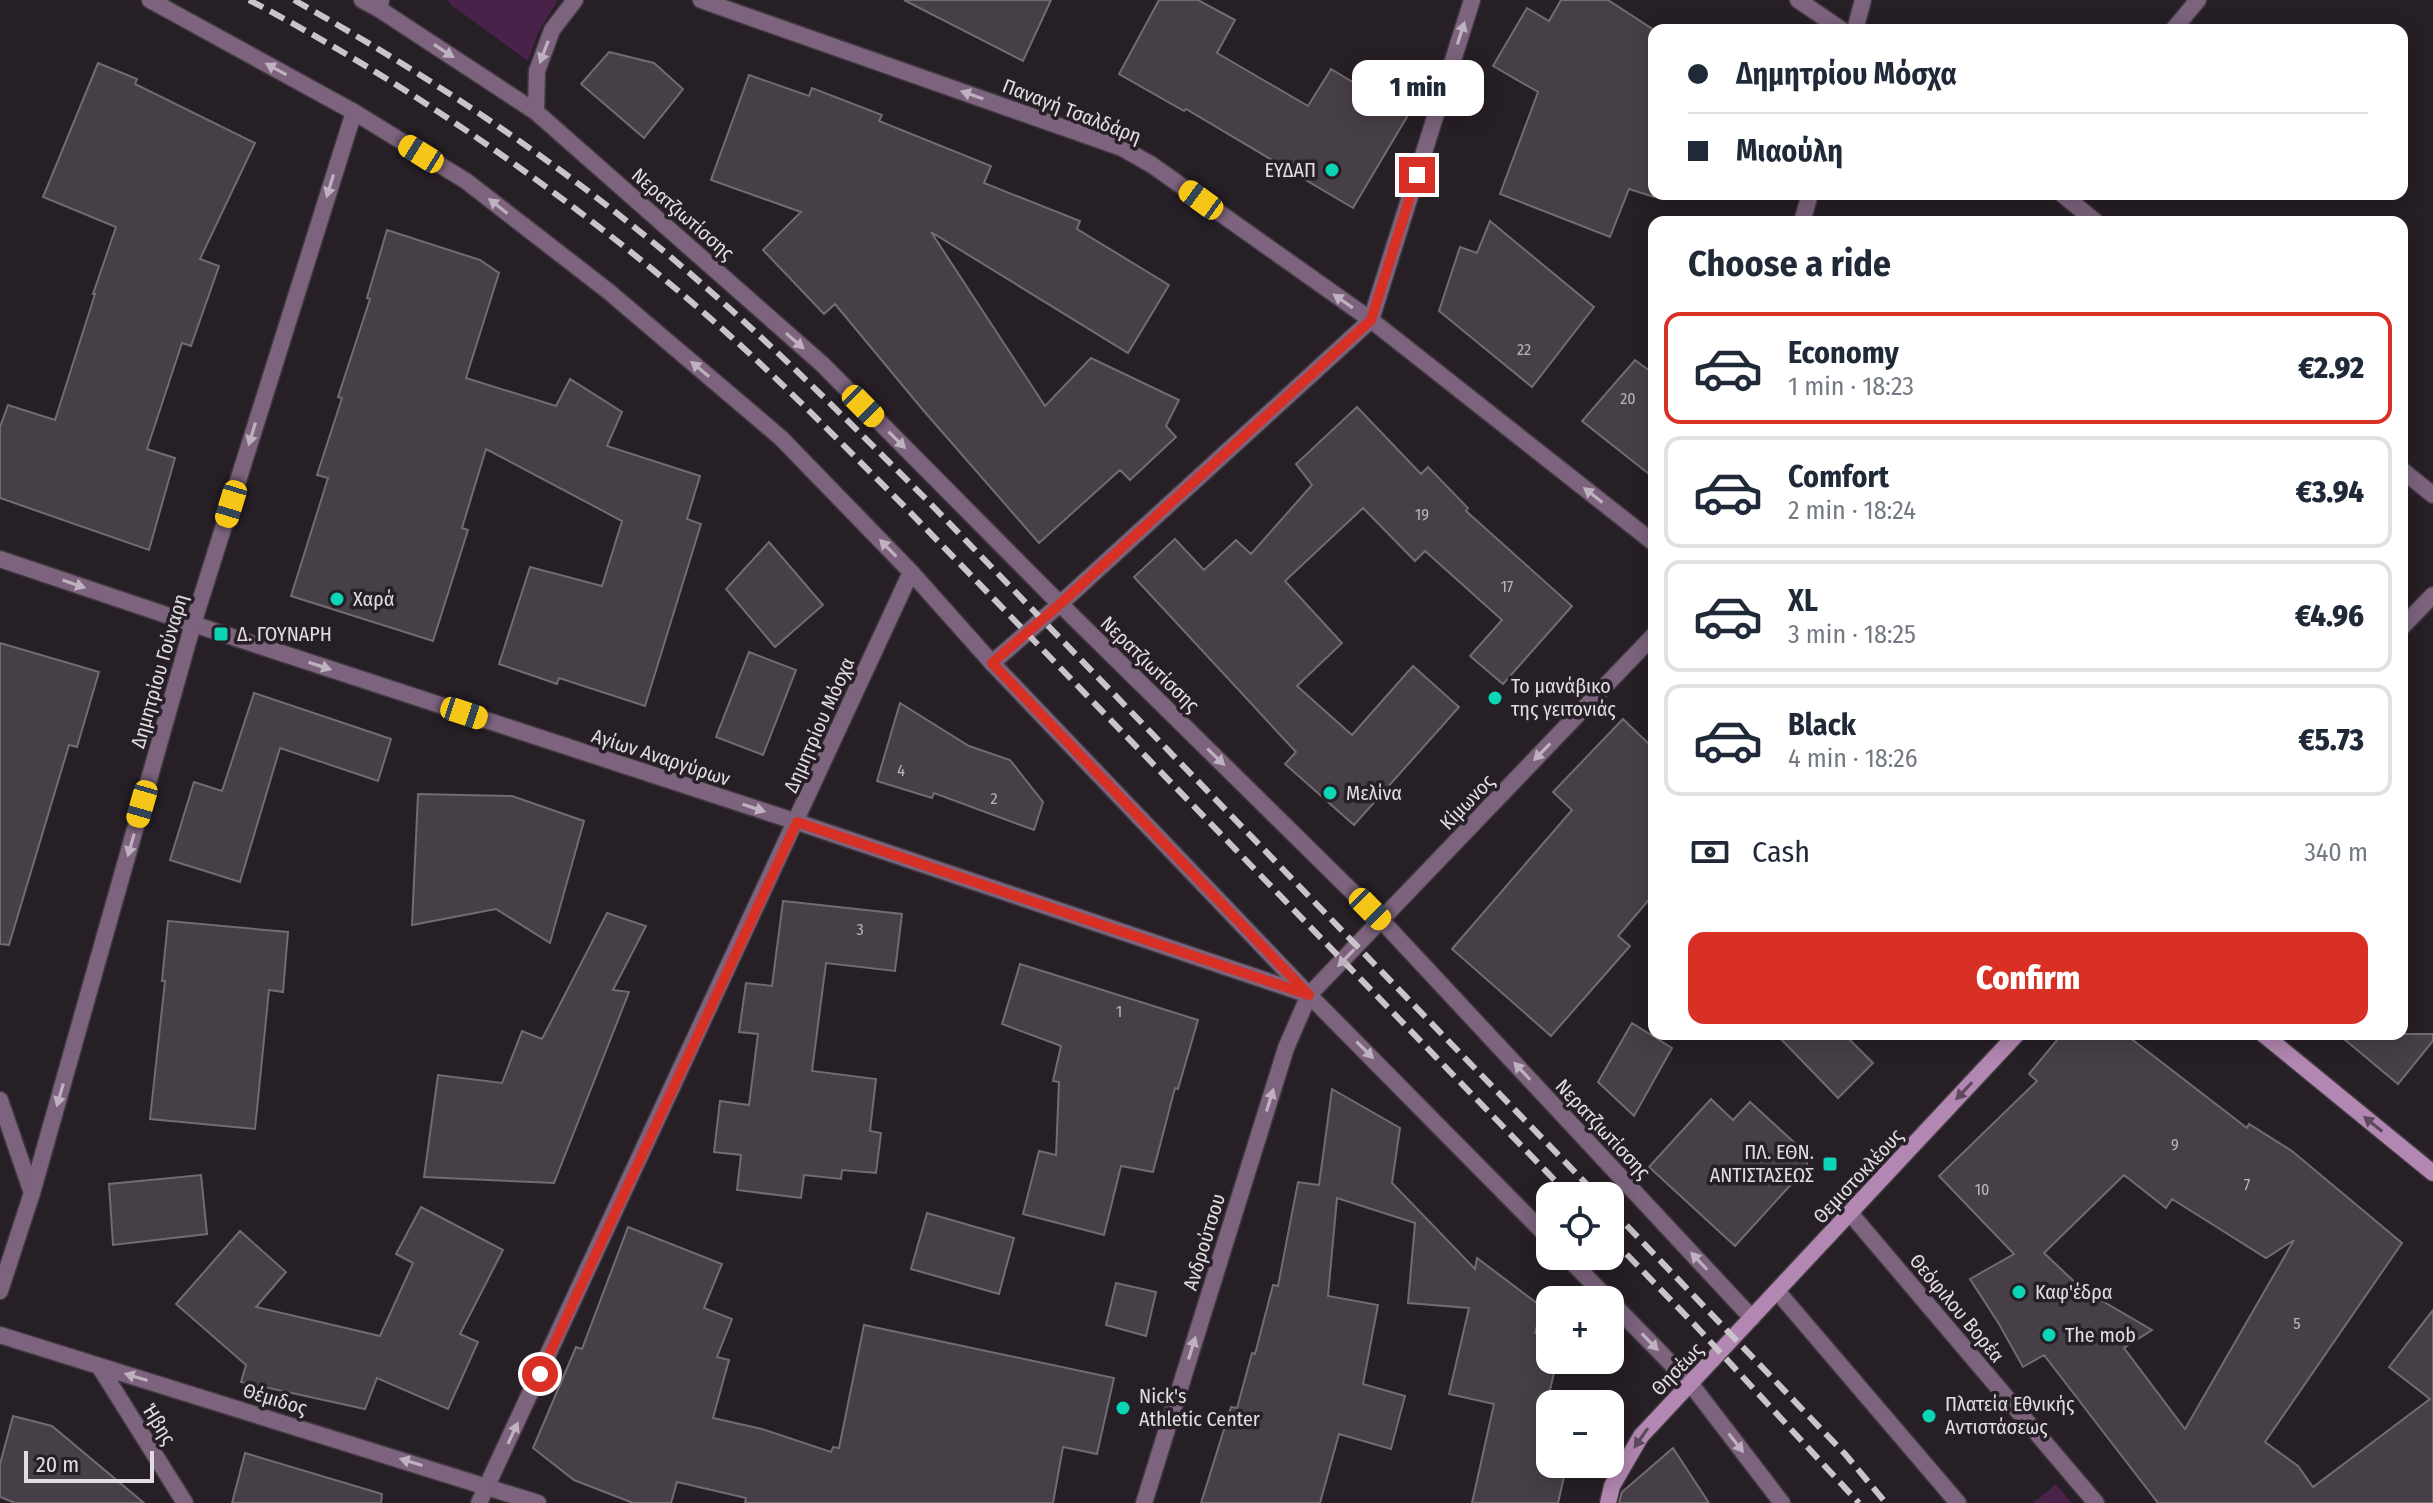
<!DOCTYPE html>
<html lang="en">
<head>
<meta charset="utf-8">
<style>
	:root { --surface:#fff; --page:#f2f2f3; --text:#1f2937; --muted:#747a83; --line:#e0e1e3; --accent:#d93025 }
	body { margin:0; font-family:"Fira Sans Condensed",sans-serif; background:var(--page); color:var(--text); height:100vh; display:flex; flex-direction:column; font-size:30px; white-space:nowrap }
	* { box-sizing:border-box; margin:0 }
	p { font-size:26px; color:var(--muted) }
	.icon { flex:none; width:44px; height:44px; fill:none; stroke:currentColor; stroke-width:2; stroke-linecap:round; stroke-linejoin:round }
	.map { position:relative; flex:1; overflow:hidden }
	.panel { position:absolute; left:1648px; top:216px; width:760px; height:824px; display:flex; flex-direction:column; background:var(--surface); border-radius:16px; box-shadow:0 4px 20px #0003 }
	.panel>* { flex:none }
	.guide { position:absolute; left:1648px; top:24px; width:760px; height:176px; border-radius:16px; box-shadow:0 4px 20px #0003; display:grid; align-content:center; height:176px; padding:0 40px; background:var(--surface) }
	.controls { position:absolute; left:1536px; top:1182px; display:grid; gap:16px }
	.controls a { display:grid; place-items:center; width:88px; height:88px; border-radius:16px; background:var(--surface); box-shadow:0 4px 20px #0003; font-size:40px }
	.scale { position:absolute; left:24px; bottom:20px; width:130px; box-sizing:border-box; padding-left:8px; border:4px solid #e2dde2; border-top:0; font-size:22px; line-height:28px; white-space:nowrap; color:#e2dde2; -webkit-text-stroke:6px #261f26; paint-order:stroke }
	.end { position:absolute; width:36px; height:36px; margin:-18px; border:10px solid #d93025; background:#fff; box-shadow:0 0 0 4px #fff }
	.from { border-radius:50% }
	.bubble { position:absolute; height:56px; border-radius:16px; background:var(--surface); box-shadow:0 4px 20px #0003; font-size:26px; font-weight:800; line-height:56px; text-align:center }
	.car { position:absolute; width:24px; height:48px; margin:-24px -12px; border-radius:10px; box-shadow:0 0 6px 2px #0007; background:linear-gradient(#f5c518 24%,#345 0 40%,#f5c518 0 76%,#345 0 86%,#f5c518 0) }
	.guide b { display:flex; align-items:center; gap:28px; height:76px; font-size:30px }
	.guide b+b { border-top:2px solid var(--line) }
	.guide i { width:20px; height:20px; background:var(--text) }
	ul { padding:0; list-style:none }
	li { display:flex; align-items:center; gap:24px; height:112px; margin:0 16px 12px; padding:0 24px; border:4px solid var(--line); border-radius:16px }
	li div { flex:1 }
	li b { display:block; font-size:30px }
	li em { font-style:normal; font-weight:800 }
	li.on { border-color:var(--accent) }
	li>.icon { width:72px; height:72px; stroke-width:1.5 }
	h2 { padding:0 40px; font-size:36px; line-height:96px }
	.pay { display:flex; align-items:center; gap:20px; height:88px; padding:0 40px; font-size:30px }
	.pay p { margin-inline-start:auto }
	.primary-button { display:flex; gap:16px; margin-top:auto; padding:16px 40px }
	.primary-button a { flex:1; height:92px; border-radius:16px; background:var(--accent); color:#fff; font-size:32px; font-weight:800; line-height:92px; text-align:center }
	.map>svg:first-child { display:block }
	.green { fill:#482248 }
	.building { fill:#473f47; stroke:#736a72; stroke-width:2; fill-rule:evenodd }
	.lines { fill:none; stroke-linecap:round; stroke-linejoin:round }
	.pedestrian-casing { stroke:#403a40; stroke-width:19 }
	.minor-casing { stroke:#403a40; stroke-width:19 }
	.tertiary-casing { stroke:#403a40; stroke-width:19 }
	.secondary-casing { stroke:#403a40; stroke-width:19 }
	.pedestrian { stroke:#7d637d; stroke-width:16 }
	.minor { stroke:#7d637d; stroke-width:16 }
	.tertiary { stroke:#7d637d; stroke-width:16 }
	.secondary { stroke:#b287b1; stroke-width:16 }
	.rail { stroke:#c9c4c9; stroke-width:6; stroke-dasharray:16 8; stroke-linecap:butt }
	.oneway { fill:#bfb2bf }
	.oneway2 { fill:#5e495e }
	.route { stroke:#d93025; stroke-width:10 }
	.poi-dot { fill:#0ad5b5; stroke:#261f26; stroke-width:3 }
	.labels { text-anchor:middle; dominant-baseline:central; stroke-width:7; stroke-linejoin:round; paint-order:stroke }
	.number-label { font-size:16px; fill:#bbb6bb }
	.street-label { font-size:20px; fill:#e2dde2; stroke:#261f26 }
	.poi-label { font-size:20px; fill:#e2dde2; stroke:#261f26; text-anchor:start }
</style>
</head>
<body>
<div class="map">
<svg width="2433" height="1503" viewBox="0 0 2433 1503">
	<rect width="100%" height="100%" fill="#261f26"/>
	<path class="green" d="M 448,0 L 558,0 L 538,33 L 528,61 L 451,5 Z
		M 2056,1484 L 2072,1503 L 2033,1503 Z"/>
	<path class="building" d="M 904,0 L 1051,0 L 1023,61 Z
		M 1159,0 L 1198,0 L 1235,20 L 1217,53 L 1308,106 L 1331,69 L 1408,115 L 1353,208 L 1186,109 L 1184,111 L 1119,74 Z
		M 1561,0 L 1608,0 L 1654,30 L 1654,197 L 1629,189 L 1610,237 L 1500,194 L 1538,92 L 1493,66 L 1527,8 L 1549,21 Z
		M 609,52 L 654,63 L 683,89 L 644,138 L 581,84 Z
		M 98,63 L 137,79 L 135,84 L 255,143 L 200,259 L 219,266 L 191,346 L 182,343 L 147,449 L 175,458 L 149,550 L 0,498 L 0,427 L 8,405 L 55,420 L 95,294 L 93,294 L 116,227 L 43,197 Z
		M 749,75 L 809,96 L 812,88 L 882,115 L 879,121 L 991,166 L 984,183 L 1080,221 L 1077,229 L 1169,285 L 1128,353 L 931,232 L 1045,406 L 1091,358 L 1179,400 L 1166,426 L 1176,437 L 1130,480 L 1120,470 L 1039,543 L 923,410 L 835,304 L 824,314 L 763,250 L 801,212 L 711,180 Z
		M 1490,221 L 1594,307 L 1532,387 L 1439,311 L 1460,247 L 1477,253 Z
		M 387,230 L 480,260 L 499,273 L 466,378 L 556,406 L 570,379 L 622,412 L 607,446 L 700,476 L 687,519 L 701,524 L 645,706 L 559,678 L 557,684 L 499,664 L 530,567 L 602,586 L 622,521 L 486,449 L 462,528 L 468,530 L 433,641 L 291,596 L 328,478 L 317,475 L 342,398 L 338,397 L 370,299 L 367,298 Z
		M 1635,360 L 1654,374 L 1654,478 L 1582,421 Z
		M 1357,407 L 1421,474 L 1428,467 L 1468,508 L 1466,511 L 1572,606 L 1503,684 L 1470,656 L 1502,620 L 1425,551 L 1415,561 L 1363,508 L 1285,581 L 1342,643 L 1297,686 L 1352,735 L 1413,666 L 1459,707 L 1354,825 L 1285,764 L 1296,752 L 1134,577 L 1175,539 L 1204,570 L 1236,540 L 1251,554 L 1312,485 L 1296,464 Z
		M 769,542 L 823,605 L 775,647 L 726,589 Z
		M 0,643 L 99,672 L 77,747 L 69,745 L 9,945 L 0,944 Z
		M 749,652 L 796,670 L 763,755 L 716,737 Z
		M 254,693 L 391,739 L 378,781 L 280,748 L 240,882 L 170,860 L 194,782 L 222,791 Z
		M 900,703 L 969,746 L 1010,760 L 1043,802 L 1034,830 L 934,793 L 932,798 L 877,781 Z
		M 1623,719 L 1654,749 L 1654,894 L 1618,936 L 1630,946 L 1551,1036 L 1452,949 L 1572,810 L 1553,792 Z
		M 418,794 L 512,796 L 584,821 L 550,943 L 496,909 L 412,925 Z
		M 783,901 L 902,914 L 895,971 L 826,963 L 812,1071 L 876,1079 L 870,1131 L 881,1133 L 876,1173 L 842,1170 L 841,1179 L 804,1175 L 801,1198 L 737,1190 L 741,1155 L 714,1152 L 720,1101 L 749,1105 L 758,1034 L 739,1032 L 746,983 L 772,986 Z
		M 607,913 L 646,926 L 613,990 L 629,992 L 554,1183 L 424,1177 L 438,1075 L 502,1083 L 522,1031 L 542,1039 Z
		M 168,921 L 288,932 L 283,992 L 269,990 L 255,1129 L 150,1119 L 165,981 L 162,981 Z
		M 1020,964 L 1198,1020 L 1178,1089 L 1175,1088 L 1153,1172 L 1121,1166 L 1104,1235 L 1023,1214 L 1039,1151 L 1056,1155 L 1059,1082 L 1053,1081 L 1061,1046 L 1002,1024 Z
		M 1632,1023 L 1672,1048 L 1634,1116 L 1598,1082 Z
		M 1776,1034 L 1844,1034 L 1873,1063 L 1838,1098 Z
		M 2062,1034 L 2125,1034 L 2247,1128 L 2249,1124 L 2292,1151 L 2402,1243 L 2265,1442 L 2298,1466 L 2313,1487 L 2430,1399 L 2389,1367 L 2433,1310 L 2433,1503 L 2158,1503 L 2044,1355 L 2023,1367 L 1999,1324 L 1970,1279 L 2014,1254 L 1939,1176 L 2037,1081 L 2029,1074 ZM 2124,1175 L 2166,1208 L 2172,1199 L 2266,1258 L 2294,1240 L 2185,1429 L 2124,1348 L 2152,1330 L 2082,1289 L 2044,1253 Z
		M 2338,1034 L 2433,1034 L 2433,1041 L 2398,1084 Z
		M 1332,1089 L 1400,1128 L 1392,1183 L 1475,1269 L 1477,1258 L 1542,1307 L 1535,1333 L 1550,1337 L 1550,1360 L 1557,1360 L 1550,1390 L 1550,1464 L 1567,1464 L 1558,1503 L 1472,1503 L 1494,1404 L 1449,1394 L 1469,1308 L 1408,1303 L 1415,1223 L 1337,1198 L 1328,1296 L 1378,1305 L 1363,1384 L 1405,1396 L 1391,1449 L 1339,1434 L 1320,1503 L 1201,1503 L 1231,1407 L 1237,1408 L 1252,1353 L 1255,1354 L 1273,1285 L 1278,1286 L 1298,1182 L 1319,1185 Z
		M 1711,1099 L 1733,1120 L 1750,1102 L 1807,1154 L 1807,1167 L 1735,1246 L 1649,1167 Z
		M 201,1175 L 207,1234 L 113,1245 L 109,1184 Z
		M 421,1207 L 503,1250 L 460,1334 L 478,1342 L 448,1409 L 377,1378 L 365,1409 L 241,1382 L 246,1365 L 176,1304 L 240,1231 L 286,1272 L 256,1307 L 380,1336 L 413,1263 L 396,1254 Z
		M 927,1213 L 1014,1238 L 999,1294 L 911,1269 Z
		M 628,1227 L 722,1264 L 704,1308 L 732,1319 L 717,1357 L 729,1360 L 713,1418 L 762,1429 L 831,1452 L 833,1447 L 839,1448 L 864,1325 L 1114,1378 L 1097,1454 L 1063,1447 L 1053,1503 L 745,1503 L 746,1498 L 677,1482 L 671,1503 L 633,1503 L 574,1480 L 533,1448 L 576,1347 L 582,1349 Z
		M 1116,1283 L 1156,1292 L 1146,1336 L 1106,1325 Z
		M 13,1416 L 52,1426 L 144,1503 L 15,1503 L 0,1497 L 0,1464 Z
		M 1673,1448 L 1709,1503 L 1619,1503 L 1622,1492 Z
		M 245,1453 L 382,1494 L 381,1503 L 232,1503 Z"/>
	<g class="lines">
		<g class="pedestrian-casing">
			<path id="pedestrian" d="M 0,1100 L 32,1193
				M 1777,1291 L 1958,1503"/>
		</g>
		<g class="minor-casing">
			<path id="minor" d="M 701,0 L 1122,148 L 1152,165 L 1371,320 L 1654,543
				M 1798,0 L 1842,30
				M 379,9 L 536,112 L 822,364 L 1049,593 L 1382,921 L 1752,1318
				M 2173,30 L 2198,0
				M 536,112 L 537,71 L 552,30 L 575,0
				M 2062,194 L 2096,222
				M 2402,470 L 2433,495
				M 0,559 L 193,624 L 797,822 L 1309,995 L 1286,1048 L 1144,1503
				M 2402,627 L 2433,595
				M 992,663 L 1060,604 L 1371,320 L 1472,0
				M 1850,1213 L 2096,1503
				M 0,1335 L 538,1503
				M 99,1366 L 185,1503
				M 1690,1383 L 1782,1503"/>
		</g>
		<g class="tertiary-casing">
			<path id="tertiary" d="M 150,0 L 354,112 L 466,181 L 608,291 L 781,438 L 911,572 L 992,663 L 1309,995 L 1550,1239
				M 362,0 L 379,9 L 381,0
				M 1855,30 L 1863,0
				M 1802,222 L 1810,194
				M 1309,995 L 1654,635
				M 1566,1256 L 1609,1300
				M 0,1291 L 32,1193 L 193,624 L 354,112
				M 1610,1301 L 1690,1383
				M 479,1503 L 911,572"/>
		</g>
		<g class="secondary-casing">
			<path id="secondary" d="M 2263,1034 L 2433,1173
				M 1608,1503 L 1612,1486 L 1641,1436 L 2017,1034"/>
		</g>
		<use href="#pedestrian" class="pedestrian"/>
		<use href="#minor" class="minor"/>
		<use href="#tertiary" class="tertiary"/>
		<use href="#secondary" class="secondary"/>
		<path class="rail" d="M 249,0 C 408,83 566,194 702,311 C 774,373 840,442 907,509 L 1570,1196
			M 294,0 C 444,84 590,183 719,299 C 790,362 856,429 923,496 L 1598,1196
			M 1610,1208 L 1845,1454 L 1886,1503
			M 1610,1237 L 1694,1324 L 1859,1503"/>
	</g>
	<defs><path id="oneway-solid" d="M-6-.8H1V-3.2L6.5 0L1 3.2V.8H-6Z" transform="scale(2)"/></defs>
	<g class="oneway">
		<use href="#oneway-solid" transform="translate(1461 33) rotate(-72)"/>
		<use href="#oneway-solid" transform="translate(444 51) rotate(33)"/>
		<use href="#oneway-solid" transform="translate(544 52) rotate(111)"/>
		<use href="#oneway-solid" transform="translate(276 69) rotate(-151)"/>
		<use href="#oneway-solid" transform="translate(972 95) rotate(-161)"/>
		<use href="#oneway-solid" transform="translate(330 186) rotate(107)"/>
		<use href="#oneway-solid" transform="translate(498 206) rotate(-142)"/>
		<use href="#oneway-solid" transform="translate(1343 301) rotate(-145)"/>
		<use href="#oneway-solid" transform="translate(795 341) rotate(41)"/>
		<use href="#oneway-solid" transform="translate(700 369) rotate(-140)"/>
		<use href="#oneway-solid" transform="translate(252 434) rotate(107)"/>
		<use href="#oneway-solid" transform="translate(897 440) rotate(45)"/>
		<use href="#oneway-solid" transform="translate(1593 495) rotate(-142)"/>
		<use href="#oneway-solid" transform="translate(888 548) rotate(-134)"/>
		<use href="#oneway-solid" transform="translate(74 584) rotate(19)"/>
		<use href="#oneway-solid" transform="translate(320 666) rotate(18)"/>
		<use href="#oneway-solid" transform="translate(1542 752) rotate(134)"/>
		<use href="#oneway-solid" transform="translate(1216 757) rotate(44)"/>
		<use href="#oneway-solid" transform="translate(754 808) rotate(18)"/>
		<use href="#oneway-solid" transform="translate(131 845) rotate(106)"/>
		<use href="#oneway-solid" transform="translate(1346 958) rotate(134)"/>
		<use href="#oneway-solid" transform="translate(1365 1050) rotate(45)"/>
		<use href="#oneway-solid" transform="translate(1522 1071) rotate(-133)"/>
		<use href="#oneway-solid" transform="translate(60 1095) rotate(106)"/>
		<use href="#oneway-solid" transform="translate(1270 1100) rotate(-73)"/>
		<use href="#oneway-solid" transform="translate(1699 1261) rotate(-133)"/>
		<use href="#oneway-solid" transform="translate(1650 1342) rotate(46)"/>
		<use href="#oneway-solid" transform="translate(1192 1348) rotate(-73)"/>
		<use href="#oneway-solid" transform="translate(136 1377) rotate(-163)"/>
		<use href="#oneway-solid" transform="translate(513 1433) rotate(-65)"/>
		<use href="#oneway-solid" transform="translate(1736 1443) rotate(52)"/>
		<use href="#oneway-solid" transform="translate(411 1462) rotate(-163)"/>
	</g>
	<g class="oneway2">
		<use href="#oneway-solid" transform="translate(1964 1091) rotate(133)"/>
		<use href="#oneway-solid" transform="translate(2373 1124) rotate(-141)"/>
		<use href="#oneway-solid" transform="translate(1641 1438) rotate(125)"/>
	</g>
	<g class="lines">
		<path class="route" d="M 540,1374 L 797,822 L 1309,995 L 992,663 L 1060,604 L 1371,320 L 1417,175"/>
	</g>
	<g class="poi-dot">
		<circle cx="1332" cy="170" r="8"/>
		<circle cx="337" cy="599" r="8"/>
		<rect x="213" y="626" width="16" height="16" rx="4"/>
		<circle cx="1495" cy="698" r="8"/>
		<circle cx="1330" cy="793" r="8"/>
		<rect x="1822" y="1156" width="16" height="16" rx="4"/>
		<circle cx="2019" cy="1292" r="8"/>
		<circle cx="2049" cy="1335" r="8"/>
		<circle cx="1123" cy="1408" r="8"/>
		<circle cx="1929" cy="1416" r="8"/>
	</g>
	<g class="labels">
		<g class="number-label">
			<text x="1524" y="349">22</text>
			<text x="1628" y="398">20</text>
			<text x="1422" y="514">19</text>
			<text x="1507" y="586">17</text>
			<text x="901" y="770">4</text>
			<text x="994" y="798">2</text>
			<text x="860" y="929">3</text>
			<text x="1119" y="1011">1</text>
			<text x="2175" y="1144">9</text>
			<text x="2247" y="1184">7</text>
			<text x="1982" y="1189">10</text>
			<text x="2297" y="1323">5</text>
		</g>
		<g class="street-label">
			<text transform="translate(1072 111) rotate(21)">Παναγή Τσαλδάρη</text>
			<text transform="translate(683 214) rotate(41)">Νερατζιωτίσσης</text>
			<text transform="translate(1150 664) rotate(44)">Νερατζιωτίσσης</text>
			<text transform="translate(159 671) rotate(-74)">Δημητρίου Γούναρη</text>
			<text transform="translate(819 725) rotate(-66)">Δημητρίου Μόσχα</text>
			<text transform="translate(661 757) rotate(18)">Αγίων Αναργύρων</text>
			<text transform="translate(1467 802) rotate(-46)">Κίμωνος</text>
			<text transform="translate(1603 1129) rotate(47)">Νερατζιωτίσσης</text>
			<text transform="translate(1858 1176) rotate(-47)">Θεμιστοκλέους</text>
			<text transform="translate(1204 1242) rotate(-73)">Ανδρούτσου</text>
			<text transform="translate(1957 1308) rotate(50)">Θεόφιλου Βορέα</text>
			<text transform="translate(1677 1369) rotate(-46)">Θησέως</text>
			<text transform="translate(275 1399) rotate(17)">Θέμιδος</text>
			<text transform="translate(159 1424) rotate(58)">Ήβης</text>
		</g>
		<g class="poi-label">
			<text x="1316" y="170" text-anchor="end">ΕΥΔΑΠ</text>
			<text x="353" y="599">Χαρά</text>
			<text x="237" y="634">Δ. ΓΟΥΝΑΡΗ</text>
			<text x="1511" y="686">Το μανάβικο<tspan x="1511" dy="23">της γειτονιάς</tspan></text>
			<text x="1346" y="793">Μελίνα</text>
			<text x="1814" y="1152" text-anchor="end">ΠΛ. ΕΘΝ.<tspan x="1814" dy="23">ΑΝΤΙΣΤΑΣΕΩΣ</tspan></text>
			<text x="2035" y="1292">Καφ'έδρα</text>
			<text x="2065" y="1335">The mob</text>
			<text x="1139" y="1396">Nick's<tspan x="1139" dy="23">Athletic Center</tspan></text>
			<text x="1945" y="1404">Πλατεία Εθνικής<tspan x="1945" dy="23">Αντιστάσεως</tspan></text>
		</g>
	</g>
</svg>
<div class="controls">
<a><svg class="icon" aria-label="locate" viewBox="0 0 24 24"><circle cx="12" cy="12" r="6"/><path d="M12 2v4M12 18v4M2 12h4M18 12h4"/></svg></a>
<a>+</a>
<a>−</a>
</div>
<div class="scale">20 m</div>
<i class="end from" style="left:540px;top:1374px"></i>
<i class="end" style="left:1417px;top:175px"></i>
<div class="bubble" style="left:1352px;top:60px;width:132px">1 min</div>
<i class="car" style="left:421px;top:154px;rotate:302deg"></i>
<i class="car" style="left:1201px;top:200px;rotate:306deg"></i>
<i class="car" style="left:863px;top:406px;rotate:135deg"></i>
<i class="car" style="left:231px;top:504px;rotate:197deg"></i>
<i class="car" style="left:464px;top:713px;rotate:108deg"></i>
<i class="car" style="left:142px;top:804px;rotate:196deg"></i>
<i class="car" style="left:1370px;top:909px;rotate:135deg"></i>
<div class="guide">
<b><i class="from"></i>Δημητρίου Μόσχα</b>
<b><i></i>Μιαούλη</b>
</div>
<section class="panel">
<h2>Choose a ride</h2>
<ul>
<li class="on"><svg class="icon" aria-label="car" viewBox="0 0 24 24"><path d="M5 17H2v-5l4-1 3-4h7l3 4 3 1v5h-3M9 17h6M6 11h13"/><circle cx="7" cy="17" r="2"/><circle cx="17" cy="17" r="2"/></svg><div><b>Economy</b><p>1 min · 18:23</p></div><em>€2.92</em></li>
<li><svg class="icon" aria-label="car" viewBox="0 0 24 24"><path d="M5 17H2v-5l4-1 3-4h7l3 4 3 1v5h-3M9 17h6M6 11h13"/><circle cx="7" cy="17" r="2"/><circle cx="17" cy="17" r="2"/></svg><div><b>Comfort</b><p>2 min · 18:24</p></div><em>€3.94</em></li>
<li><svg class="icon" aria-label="car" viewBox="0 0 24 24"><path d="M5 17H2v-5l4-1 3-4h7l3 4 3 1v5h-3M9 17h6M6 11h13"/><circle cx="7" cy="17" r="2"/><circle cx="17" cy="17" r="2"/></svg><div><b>XL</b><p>3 min · 18:25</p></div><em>€4.96</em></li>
<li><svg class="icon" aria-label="car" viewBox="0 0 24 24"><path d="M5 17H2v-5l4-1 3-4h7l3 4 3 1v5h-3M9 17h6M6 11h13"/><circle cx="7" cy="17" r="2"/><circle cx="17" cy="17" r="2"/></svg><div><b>Black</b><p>4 min · 18:26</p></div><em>€5.73</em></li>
</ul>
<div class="pay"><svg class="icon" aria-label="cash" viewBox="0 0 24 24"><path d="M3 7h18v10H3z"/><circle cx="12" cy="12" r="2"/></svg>Cash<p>340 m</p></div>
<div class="primary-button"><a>Confirm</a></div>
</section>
</div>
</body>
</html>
